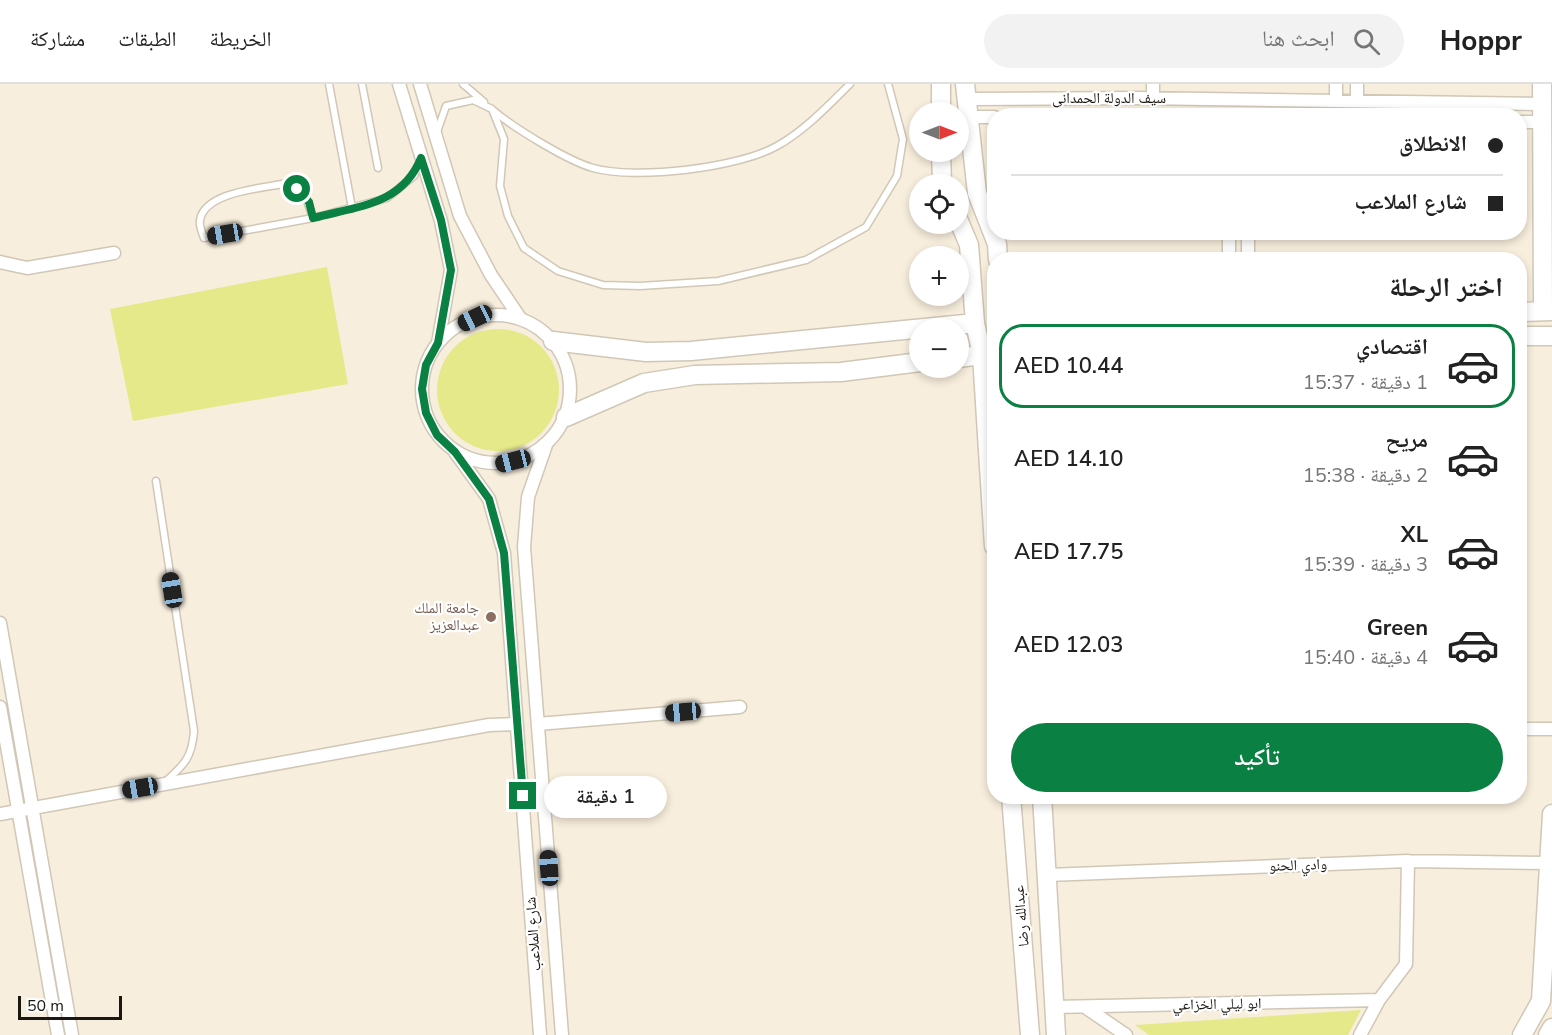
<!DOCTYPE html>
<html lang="ar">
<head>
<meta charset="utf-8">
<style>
	:root { --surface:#fff; --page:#f2f2f2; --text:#222; --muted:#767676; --line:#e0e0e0; --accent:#0b8043 }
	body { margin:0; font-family:"Nunito Sans","Noto Naskh Arabic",sans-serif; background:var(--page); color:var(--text); direction:rtl; height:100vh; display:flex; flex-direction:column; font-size:22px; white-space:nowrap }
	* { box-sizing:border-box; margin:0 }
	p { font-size:20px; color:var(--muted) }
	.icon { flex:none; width:33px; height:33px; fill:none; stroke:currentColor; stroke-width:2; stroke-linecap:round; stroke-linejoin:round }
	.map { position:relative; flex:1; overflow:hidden; direction:ltr }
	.details { position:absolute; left:987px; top:168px; width:540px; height:552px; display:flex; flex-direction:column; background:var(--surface); border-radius:24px; box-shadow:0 3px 9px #0003; direction:rtl }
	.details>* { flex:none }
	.hud { position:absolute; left:987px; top:24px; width:540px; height:132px; border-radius:24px; box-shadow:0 3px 9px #0003; direction:rtl; display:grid; align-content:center; height:132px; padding:0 24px; background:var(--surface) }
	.needle { width:39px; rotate:90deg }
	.tools { position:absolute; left:909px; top:18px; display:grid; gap:12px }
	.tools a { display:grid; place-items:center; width:60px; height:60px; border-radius:50%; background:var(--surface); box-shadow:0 3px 9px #0003; font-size:30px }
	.scale { position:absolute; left:18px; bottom:15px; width:104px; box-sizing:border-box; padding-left:6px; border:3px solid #1b1711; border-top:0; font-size:16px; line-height:21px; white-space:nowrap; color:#1b1711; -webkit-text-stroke:4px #fff; paint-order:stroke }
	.end { position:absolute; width:27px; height:27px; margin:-14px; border:8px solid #0b8043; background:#fff; box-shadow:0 0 0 3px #fff }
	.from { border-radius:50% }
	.bubble { position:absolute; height:42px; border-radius:21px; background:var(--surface); box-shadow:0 3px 9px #0003; font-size:20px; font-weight:600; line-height:42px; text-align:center; direction:rtl }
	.car { position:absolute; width:18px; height:36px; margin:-18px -9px; border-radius:8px; box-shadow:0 0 4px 2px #0007; background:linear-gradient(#222 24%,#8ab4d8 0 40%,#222 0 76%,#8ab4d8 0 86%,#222 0) }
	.hud b { display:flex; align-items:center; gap:21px; height:57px; font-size:22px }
	.hud b+b { border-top:2px solid var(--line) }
	.hud i { width:15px; height:15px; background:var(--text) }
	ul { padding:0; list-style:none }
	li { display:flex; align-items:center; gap:18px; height:84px; margin:0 12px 9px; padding:0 12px; border:3px solid transparent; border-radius:24px }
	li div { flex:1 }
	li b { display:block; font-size:22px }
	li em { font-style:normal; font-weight:600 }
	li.on { border-color:var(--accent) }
	li>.icon { width:54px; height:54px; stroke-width:1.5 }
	h2 { padding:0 24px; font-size:27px; line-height:72px }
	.button { display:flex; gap:12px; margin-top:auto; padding:12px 24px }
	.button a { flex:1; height:69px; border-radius:36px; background:var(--accent); color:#fff; font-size:24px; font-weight:600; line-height:69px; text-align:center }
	header { display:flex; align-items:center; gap:36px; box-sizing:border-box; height:84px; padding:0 30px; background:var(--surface); border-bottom:2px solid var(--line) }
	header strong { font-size:28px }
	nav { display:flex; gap:33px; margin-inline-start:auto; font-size:21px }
	.search { width:420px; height:54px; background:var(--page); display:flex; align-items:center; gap:15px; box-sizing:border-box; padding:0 21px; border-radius:33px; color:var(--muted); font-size:22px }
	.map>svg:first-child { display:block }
	.green { fill:#e5e989 }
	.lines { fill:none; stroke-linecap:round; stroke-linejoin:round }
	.lane-casing { stroke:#d0c7b6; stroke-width:9 }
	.street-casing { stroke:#d0c7b6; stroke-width:15 }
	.secondary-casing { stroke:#d0c7b6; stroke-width:21 }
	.lane { stroke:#fff; stroke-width:6 }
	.street { stroke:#fff; stroke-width:12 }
	.secondary { stroke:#fff; stroke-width:18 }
	.route { stroke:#0b8043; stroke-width:8 }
	.education-dot { fill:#8d6e63; stroke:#fff; stroke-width:2 }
	.labels { text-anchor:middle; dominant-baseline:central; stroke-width:4.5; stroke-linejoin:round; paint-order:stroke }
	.street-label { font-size:15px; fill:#1b1711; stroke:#fff }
	.education-label { font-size:15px; fill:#785e54; stroke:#fff; text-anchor:end }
</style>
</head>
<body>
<header>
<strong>Hoppr</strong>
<div class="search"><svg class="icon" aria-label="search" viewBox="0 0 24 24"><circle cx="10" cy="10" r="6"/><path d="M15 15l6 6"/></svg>ابحث هنا</div>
<nav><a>الخريطة</a><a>الطبقات</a><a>مشاركة</a></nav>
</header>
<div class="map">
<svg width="1552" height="951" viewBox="0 0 1552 951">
	<rect width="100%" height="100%" fill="#f8eedd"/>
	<path class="green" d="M 327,183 L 348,300 L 133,337 L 110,225 Z
		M437 306a61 61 0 1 1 122 0a61 61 0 1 1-122 0Z
		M 1361,926 L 1348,951 L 1149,951 L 1135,941 Z"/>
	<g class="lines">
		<g class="lane-casing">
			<path id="lane" d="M 329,0 L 352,124
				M 362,0 L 378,84
				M 463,0 L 484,18
				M 494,27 C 514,44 568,77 593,84 C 636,96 738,84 777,62 C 804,47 828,22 850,0
				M 437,48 L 446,22 L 473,16 L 492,25 L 504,55 L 500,102 L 508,132 L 524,164 L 558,187 L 603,201 L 640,202 L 718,197 L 806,176 L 866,143 L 897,92 L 903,55 L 888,0
				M 313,134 L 305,111 L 288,99 C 265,104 205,107 200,136 C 199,141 202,149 204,154 L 313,134 L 387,114 L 414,92 L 421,75
				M 156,397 L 194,647 C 192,674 184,681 165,698"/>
		</g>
		<g class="street-casing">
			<path id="street" d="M 399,0 L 441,137 L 451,186 L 438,259
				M 420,0 L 460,132 L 491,191 L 520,234
				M 1153,0 L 1153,14
				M 965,15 L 1137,14 L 1542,20
				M 1336,17 L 1336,0
				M 1357,17 L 1357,0
				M 967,33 L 994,33
				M 1520,38 L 1542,38
				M 1229,148 L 1229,176
				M 1248,148 L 1248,176
				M 0,178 L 27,184 L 114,169
				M422 305a74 74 0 1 1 148 0a74 74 0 1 1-148 0Z
				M 546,361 L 528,413 L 524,463 L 562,951
				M 455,368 L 489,415 L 504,469 L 540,951
				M 0,539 L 72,951
				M 0,623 L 58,951
				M 538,640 L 740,623
				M 1520,645 L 1552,645
				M 0,730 L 489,641 L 517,640
				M 1048,791 L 1408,777 L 1549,779
				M 1055,923 L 1379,916
				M 1085,923 L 1126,951
				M 1360,951 L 1379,916 L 1406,880 L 1408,777"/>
		</g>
		<g class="secondary-casing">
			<path id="secondary" d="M 941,0 L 941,28
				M 965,0 L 977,109 L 997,160 L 998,176
				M 1542,0 L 1543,227
				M 941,68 L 942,100
				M 958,135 L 969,161 L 975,239 L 982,271 L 994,462
				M 1520,228 L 1552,227
				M 1520,252 L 1552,252
				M 553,257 L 646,268 L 691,267 L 975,239
				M 958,274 L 982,271
				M 566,333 L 644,299 L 695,291 L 841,288 L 920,278
				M 1011,712 L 1030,951
				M 1042,712 L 1056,951
				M 1522,951 L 1541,917 L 1552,730
				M 1548,951 L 1552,944"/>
		</g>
		<use href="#lane" class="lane"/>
		<use href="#street" class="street"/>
		<use href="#secondary" class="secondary"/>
	</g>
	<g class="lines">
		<path class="route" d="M 297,105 L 309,118 L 313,134 C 358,122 402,121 421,74 L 441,136 L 451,186 L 438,259 L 426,281 L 422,305 L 426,329 L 437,351 L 455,368 L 489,415 L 504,469 L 523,712"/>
	</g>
	<circle class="education-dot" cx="491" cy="533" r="6"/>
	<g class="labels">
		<g class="street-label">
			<text x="1109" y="14">سيف الدولة الحمداني</text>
			<text transform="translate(1298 781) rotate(-2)">وادي الحنو</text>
			<text transform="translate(1021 832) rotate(-95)">عبدالله رضا</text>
			<text transform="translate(533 850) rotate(-94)">شارع الملاعب</text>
			<text transform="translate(1217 920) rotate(-1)">ابو ليلي الخزاعي</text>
		</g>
		<g class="education-label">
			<text x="479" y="524">جامعة الملك<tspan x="479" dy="17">عبدالعزيز</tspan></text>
		</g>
	</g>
</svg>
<div class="tools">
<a><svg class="needle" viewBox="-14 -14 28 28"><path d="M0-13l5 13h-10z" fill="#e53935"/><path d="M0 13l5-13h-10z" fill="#767676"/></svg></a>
<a><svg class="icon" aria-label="locate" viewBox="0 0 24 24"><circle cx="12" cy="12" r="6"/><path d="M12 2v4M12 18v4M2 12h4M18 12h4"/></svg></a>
<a>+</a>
<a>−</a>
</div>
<div class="scale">50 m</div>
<i class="end from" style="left:297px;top:105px"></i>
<i class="end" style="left:523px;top:712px"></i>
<div class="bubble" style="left:544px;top:692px;width:123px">1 دقيقة</div>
<i class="car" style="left:225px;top:150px;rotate:260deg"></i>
<i class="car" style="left:475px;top:234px;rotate:245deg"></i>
<i class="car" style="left:513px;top:377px;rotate:256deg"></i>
<i class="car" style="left:172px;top:506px;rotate:351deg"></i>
<i class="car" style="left:683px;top:628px;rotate:265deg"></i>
<i class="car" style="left:140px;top:704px;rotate:260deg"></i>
<i class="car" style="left:549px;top:784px;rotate:356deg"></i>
<div class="hud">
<b><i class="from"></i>الانطلاق</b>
<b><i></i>شارع الملاعب</b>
</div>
<section class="details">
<h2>اختر الرحلة</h2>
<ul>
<li class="on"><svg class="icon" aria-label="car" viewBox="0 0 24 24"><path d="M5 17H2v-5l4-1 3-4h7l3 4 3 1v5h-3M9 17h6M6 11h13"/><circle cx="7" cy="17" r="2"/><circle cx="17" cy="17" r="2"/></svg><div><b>اقتصادي</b><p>1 دقيقة · 15:37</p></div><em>AED 10.44</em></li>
<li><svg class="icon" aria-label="car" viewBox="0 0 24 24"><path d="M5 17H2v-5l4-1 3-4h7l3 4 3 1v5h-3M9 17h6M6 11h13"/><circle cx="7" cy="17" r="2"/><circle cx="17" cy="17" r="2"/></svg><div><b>مريح</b><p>2 دقيقة · 15:38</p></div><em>AED 14.10</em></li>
<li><svg class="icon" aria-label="car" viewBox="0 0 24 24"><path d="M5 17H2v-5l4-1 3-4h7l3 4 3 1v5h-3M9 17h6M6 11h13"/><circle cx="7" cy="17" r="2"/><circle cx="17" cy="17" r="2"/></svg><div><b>XL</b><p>3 دقيقة · 15:39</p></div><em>AED 17.75</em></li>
<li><svg class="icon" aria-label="car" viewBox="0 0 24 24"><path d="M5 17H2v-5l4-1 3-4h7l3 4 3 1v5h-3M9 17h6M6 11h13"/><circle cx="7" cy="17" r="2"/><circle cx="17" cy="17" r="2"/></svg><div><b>Green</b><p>4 دقيقة · 15:40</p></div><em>AED 12.03</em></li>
</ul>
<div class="button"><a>تأكيد</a></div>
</section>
</div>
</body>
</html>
